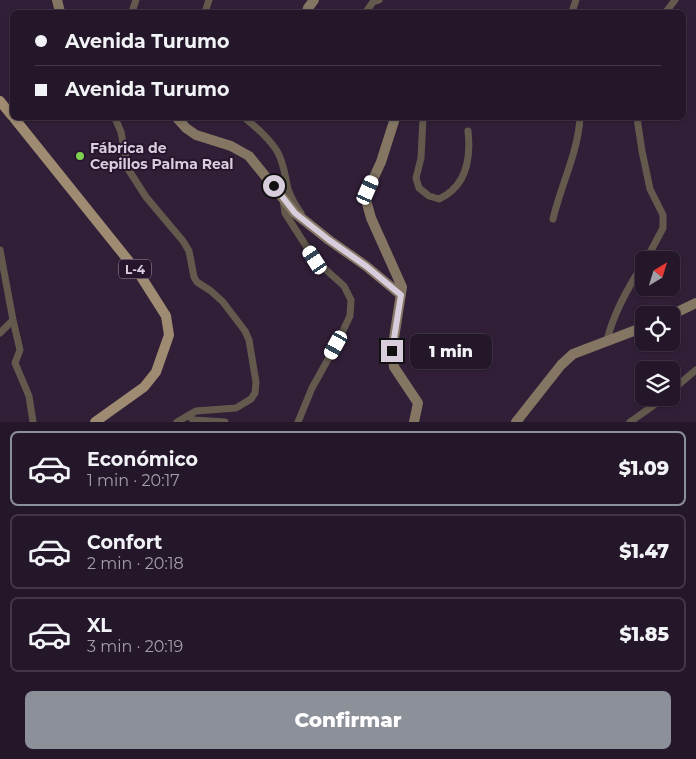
<!DOCTYPE html>
<html lang="es">
<head>
<meta charset="utf-8">
<style>
	:root { --surface:#25172a; --page:#2d2032; --text:#f1f3f6; --muted:#a39fa8; --line:#423647; --accent:#8c9099 }
	body { margin:0; font-family:Montserrat,sans-serif; background:var(--page); color:var(--text); height:100vh; display:flex; flex-direction:column; font-size:19px; white-space:nowrap }
	* { box-sizing:border-box; margin:0 }
	p { font-size:16px; color:var(--muted) }
	.icon { flex:none; width:28px; height:28px; fill:none; stroke:currentColor; stroke-width:2; stroke-linecap:round; stroke-linejoin:round }
	.map { position:relative; height:422px; overflow:hidden }
	.sheet { display:flex; flex-direction:column; background:var(--surface); flex:1 }
	.sheet>* { flex:none }
	.guide { position:absolute; left:10px; top:10px; width:676px; height:110px; border-radius:8px; box-shadow:0 1px 4px #0004,0 0 0 1px var(--line); display:grid; align-content:center; height:110px; padding:0 25px; background:var(--surface) }
	.needle { width:32px; rotate:38deg }
	.fabs { position:absolute; left:635px; top:251px; display:grid; gap:10px }
	.fabs a { display:grid; place-items:center; width:45px; height:45px; border-radius:8px; background:var(--surface); box-shadow:0 1px 4px #0004,0 0 0 1px var(--line); font-size:25px }
	.end { position:absolute; width:22px; height:22px; margin:-11px; border:6px solid #d8cddd; background:#111; box-shadow:0 0 0 2px #111 }
	.from { border-radius:50% }
	.bubble { position:absolute; height:35px; border-radius:8px; background:var(--surface); box-shadow:0 1px 4px #0004,0 0 0 1px var(--line); font-size:16px; font-weight:800; line-height:35px; text-align:center }
	.car { position:absolute; width:15px; height:30px; margin:-15px -8px; border-radius:6px; box-shadow:0 0 4px 1px #0007; background:linear-gradient(#fff 24%,#345 0 40%,#fff 0 76%,#345 0 86%,#fff 0) }
	.guide b { display:flex; align-items:center; gap:18px; height:48px; font-size:19px }
	.guide b+b { border-top:1px solid var(--line) }
	.guide i { width:12px; height:12px; background:var(--text) }
	ul { padding:9px 0 0; list-style:none }
	li { display:flex; align-items:center; gap:15px; height:75px; margin:0 10px 8px; padding:0 15px; border:2px solid var(--line); border-radius:8px }
	li div { flex:1 }
	li b { display:block; font-size:19px }
	li em { font-style:normal; font-weight:800 }
	li.active { border-color:var(--accent) }
	li>.icon { width:45px; height:45px; stroke-width:1.5 }
	.cta { display:flex; gap:10px; margin-top:auto; padding:10px 25px }
	.cta a { flex:1; height:58px; border-radius:8px; background:var(--accent); color:#fff; font-size:20px; font-weight:800; line-height:58px; text-align:center }
	.map>svg:first-child { display:block }
	.lines { fill:none; stroke-linecap:round; stroke-linejoin:round }
	.street { stroke:#635a4d; stroke-width:7 }
	.secondary { stroke:#847662; stroke-width:10 }
	.primary { stroke:#9e8b71; stroke-width:10 }
	.route { stroke:#d8cddd; stroke-width:6 }
	.poi-dot { fill:#7ed053; stroke:#27152e; stroke-width:2 }
	.labels { text-anchor:middle; dominant-baseline:central; stroke-width:4; stroke-linejoin:round; paint-order:stroke }
	.shield { fill:#27152e; stroke:#a396a8; stroke-width:1 }
	.shield-label { font-size:12px; font-weight:bold; fill:#d8cddd }
	.poi-label { font-size:14px; font-weight:bold; fill:#d8cddd; stroke:#27152e; text-anchor:start }
</style>
</head>
<body>
<div class="map">
<svg width="696" height="422" viewBox="0 0 696 422">
	<rect width="100%" height="100%" fill="#311f38"/>
	<g class="lines">
		<path class="street" d="M 132,12 L 136,0
			M 205,12 L 209,0
			M 366,12 L 373,2 L 379,0
			M 572,12 L 576,0
			M 666,12 L 675,0
			M 115,118 L 121,132 L 128,169 L 146,197 L 183,241 L 189,251 L 194,277 L 197,282 L 211,291 L 223,302 L 245,331 L 249,340 L 256,382 L 255,393 L 251,399 L 236,408 L 196,411 L 189,415 L 193,420 L 225,422
			M 245,118 C 256,127 269,138 277,151 C 284,163 285,176 288,189 C 291,198 296,206 301,213
			M 423,118 L 421,158 L 416,178 L 419,188 L 429,196 L 439,199 C 467,186 471,158 468,131
			M 637,118 L 642,151 L 650,189 L 663,215 L 663,228 L 646,260
			M 283,200 L 285,213 L 315,260 L 344,286 L 351,300 L 350,316 L 336,345 L 312,388 L 298,422
			M 553,219 C 561,185 578,152 580,118
			M 0,250 L 13,320 L 20,350 L 15,363 L 29,396 L 33,422
			M 0,333 L 13,320
			M 607,340 C 614,312 628,287 644,263
			M 671,391 L 696,370
			M 177,422 L 189,415
			M 630,422 L 664,398"/>
		<path class="secondary" d="M 57,0 L 60,12
			M 307,12 L 308,8 L 314,0
			M 177,118 L 186,128 L 196,135 L 231,146 L 249,156 L 295,213 L 329,240 L 366,266 L 401,295
			M 395,118 L 381,162 L 368,190 L 366,200 L 371,218 L 402,287 L 392,351 L 394,367 L 418,403 L 414,422
			M 671,315 L 696,303
			M 516,422 L 561,365 L 573,354 L 644,327"/>
		<path class="primary" d="M 0,101 L 12,116
			M 14,118 L 140,275 L 166,316 L 169,335 L 156,372 L 144,387 L 95,422"/>
	</g>
	<g class="lines">
		<path class="route" d="M 274,186 L 295,213 L 329,240 L 366,266 L 401,295 L 392,351"/>
	</g>
	<circle class="poi-dot" cx="80" cy="156" r="5"/>
	<g class="labels">
		<rect class="shield" x="119" y="259.5" width="32" height="19" rx="4"/>
		<g class="shield-label">
			<text x="135" y="269">L-4</text>
		</g>
		<g class="poi-label">
			<text x="90" y="148">Fábrica de<tspan x="90" dy="16">Cepillos Palma Real</tspan></text>
		</g>
	</g>
</svg>
<div class="fabs">
<a><svg class="needle" viewBox="-14 -14 28 28"><path d="M0-13l5 13h-10z" fill="#e53935"/><path d="M0 13l5-13h-10z" fill="#a39fa8"/></svg></a>
<a><svg class="icon" aria-label="locate" viewBox="0 0 24 24"><circle cx="12" cy="12" r="6"/><path d="M12 2v4M12 18v4M2 12h4M18 12h4"/></svg></a>
<a><svg class="icon" aria-label="layers" viewBox="0 0 24 24"><path d="M12 4l9 5-9 5-9-5zM3 14l9 5 9-5"/></svg></a>
</div>
<i class="end from" style="left:274px;top:186px"></i>
<i class="end" style="left:392px;top:351px"></i>
<div class="bubble" style="left:410px;top:334px;width:82px">1 min</div>
<i class="car" style="left:368px;top:190px;rotate:24deg"></i>
<i class="car" style="left:315px;top:260px;rotate:327deg"></i>
<i class="car" style="left:336px;top:345px;rotate:209deg"></i>
<div class="guide">
<b><i class="from"></i>Avenida Turumo</b>
<b><i></i>Avenida Turumo</b>
</div>
</div>
<section class="sheet">
<ul>
<li class="active"><svg class="icon" aria-label="car" viewBox="0 0 24 24"><path d="M5 17H2v-5l4-1 3-4h7l3 4 3 1v5h-3M9 17h6M6 11h13"/><circle cx="7" cy="17" r="2"/><circle cx="17" cy="17" r="2"/></svg><div><b>Económico</b><p>1 min · 20:17</p></div><em>$1.09</em></li>
<li><svg class="icon" aria-label="car" viewBox="0 0 24 24"><path d="M5 17H2v-5l4-1 3-4h7l3 4 3 1v5h-3M9 17h6M6 11h13"/><circle cx="7" cy="17" r="2"/><circle cx="17" cy="17" r="2"/></svg><div><b>Confort</b><p>2 min · 20:18</p></div><em>$1.47</em></li>
<li><svg class="icon" aria-label="car" viewBox="0 0 24 24"><path d="M5 17H2v-5l4-1 3-4h7l3 4 3 1v5h-3M9 17h6M6 11h13"/><circle cx="7" cy="17" r="2"/><circle cx="17" cy="17" r="2"/></svg><div><b>XL</b><p>3 min · 20:19</p></div><em>$1.85</em></li>
</ul>
<div class="cta"><a>Confirmar</a></div>
</section>
</body>
</html>
